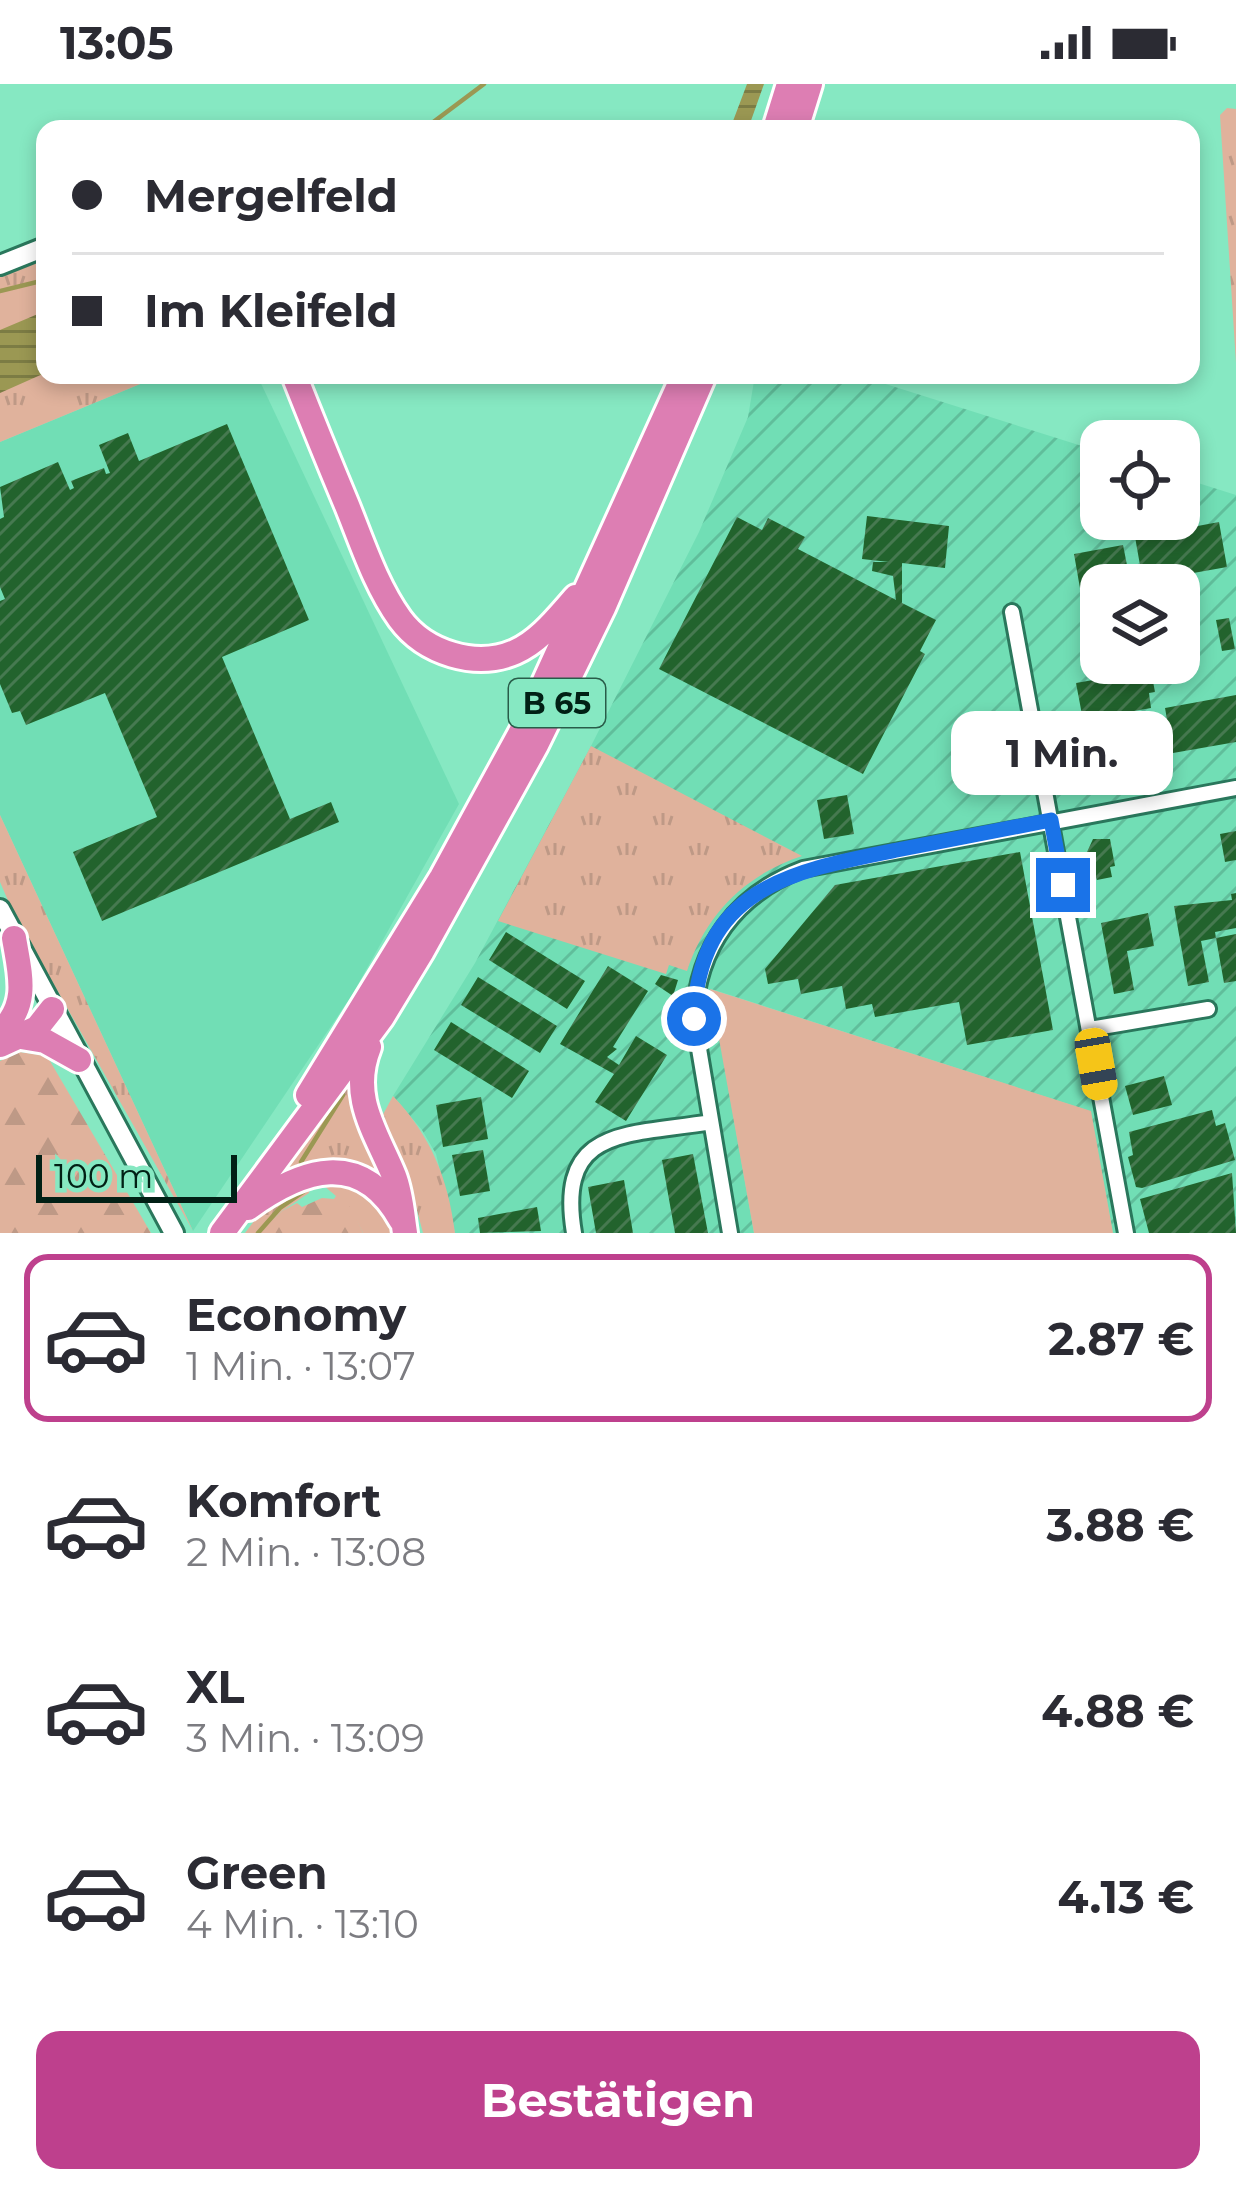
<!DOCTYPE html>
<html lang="de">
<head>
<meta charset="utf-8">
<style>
	:root { --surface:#fff; --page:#f7f7f7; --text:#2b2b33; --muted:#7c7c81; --line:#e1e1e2; --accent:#be408d }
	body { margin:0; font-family:Montserrat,sans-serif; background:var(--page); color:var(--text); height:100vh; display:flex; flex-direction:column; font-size:45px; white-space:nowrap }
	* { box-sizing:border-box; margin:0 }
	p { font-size:39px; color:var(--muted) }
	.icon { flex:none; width:66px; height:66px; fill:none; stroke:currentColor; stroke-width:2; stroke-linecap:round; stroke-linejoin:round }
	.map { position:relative; height:1149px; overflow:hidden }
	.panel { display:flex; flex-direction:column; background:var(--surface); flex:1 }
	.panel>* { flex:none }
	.guide { position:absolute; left:36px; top:36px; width:1164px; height:264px; border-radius:24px; box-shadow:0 6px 18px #0003; display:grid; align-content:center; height:264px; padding:0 36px; background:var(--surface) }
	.tools { position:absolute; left:1080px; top:336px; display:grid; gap:24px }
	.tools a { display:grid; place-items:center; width:120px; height:120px; border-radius:24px; background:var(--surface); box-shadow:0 6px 18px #0003; font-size:60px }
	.scale { position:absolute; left:36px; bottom:30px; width:201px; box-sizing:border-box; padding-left:12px; border:6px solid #012015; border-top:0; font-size:33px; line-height:42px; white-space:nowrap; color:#012015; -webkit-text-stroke:9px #86e8c2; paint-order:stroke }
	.end { position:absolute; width:54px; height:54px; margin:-27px; border:15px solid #1a73e8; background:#fff; box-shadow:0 0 0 6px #fff }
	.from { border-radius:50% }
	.bubble { position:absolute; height:84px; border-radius:24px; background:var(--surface); box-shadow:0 6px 18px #0003; font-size:39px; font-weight:700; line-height:84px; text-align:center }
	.car { position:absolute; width:36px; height:72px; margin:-36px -18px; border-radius:15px; box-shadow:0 0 9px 3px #0007; background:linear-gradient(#f5c518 24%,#345 0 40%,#f5c518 0 76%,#345 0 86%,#f5c518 0) }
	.guide b { display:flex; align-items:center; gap:42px; height:114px; font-size:45px }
	.guide b+b { border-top:3px solid var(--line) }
	.guide i { width:30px; height:30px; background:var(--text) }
	ul { padding:21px 0 0; list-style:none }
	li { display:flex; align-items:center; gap:36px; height:168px; margin:0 24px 18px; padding:0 12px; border:6px solid transparent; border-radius:24px }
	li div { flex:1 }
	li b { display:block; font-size:45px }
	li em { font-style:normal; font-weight:700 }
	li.active { border-color:var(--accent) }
	li>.icon { width:108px; height:108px; stroke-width:1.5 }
	.cta { display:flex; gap:24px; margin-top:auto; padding:24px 36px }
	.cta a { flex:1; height:138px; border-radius:24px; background:var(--accent); color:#fff; font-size:48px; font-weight:700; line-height:138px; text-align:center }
	.status { display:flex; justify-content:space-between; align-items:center; height:84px; padding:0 60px; background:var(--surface); direction:ltr }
	.status svg { height:33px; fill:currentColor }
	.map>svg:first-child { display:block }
	.built { fill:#71deb5 }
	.industrial { fill:url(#industrial-furrows); fill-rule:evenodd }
	.grass { fill:url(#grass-tufts) }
	.forest { fill:url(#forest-firs) }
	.pitch { fill:#e0b29c }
	.water { fill:url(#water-rules) }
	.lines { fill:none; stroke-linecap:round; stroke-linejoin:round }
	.stream { stroke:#9b9853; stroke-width:4.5 }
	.building { fill:url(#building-hatch) }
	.street-casing { stroke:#2a775c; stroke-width:20 }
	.secondary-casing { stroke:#2a775c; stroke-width:24 }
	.highway-casing { stroke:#fff; stroke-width:30 }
	.street { stroke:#fff; stroke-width:14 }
	.secondary { stroke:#fff; stroke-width:18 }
	.highway { stroke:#dd7eb3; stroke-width:24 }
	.route { stroke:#1a73e8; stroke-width:15 }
	.labels { text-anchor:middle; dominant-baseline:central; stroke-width:12; stroke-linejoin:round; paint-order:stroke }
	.shield { fill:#86e8c2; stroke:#295c49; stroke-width:3 }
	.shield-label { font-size:30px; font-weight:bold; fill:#012015 }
</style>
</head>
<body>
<div class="status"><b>13:05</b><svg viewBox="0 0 49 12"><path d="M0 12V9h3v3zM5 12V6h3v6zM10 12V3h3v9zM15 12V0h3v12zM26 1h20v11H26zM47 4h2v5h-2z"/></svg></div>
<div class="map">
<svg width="1236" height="1149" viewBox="0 0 1236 1149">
	<defs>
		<pattern id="industrial-furrows" width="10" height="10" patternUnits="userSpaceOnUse" patternTransform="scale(3)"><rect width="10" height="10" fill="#71deb5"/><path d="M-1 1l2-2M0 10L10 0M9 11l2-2" fill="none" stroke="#60be9b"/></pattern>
		<pattern id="grass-tufts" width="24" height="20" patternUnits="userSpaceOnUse" patternTransform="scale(3)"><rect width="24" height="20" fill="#e0b29c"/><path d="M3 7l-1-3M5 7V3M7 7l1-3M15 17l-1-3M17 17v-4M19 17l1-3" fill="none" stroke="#be9986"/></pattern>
		<pattern id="forest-firs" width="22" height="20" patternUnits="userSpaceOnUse" patternTransform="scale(3)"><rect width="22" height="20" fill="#e0b29c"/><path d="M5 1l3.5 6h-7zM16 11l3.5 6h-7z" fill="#be9986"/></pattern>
		<pattern id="water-rules" width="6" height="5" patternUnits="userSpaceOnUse" patternTransform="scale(3)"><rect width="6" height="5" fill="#9b9853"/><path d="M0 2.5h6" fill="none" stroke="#7c7c44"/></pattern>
		<pattern id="building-hatch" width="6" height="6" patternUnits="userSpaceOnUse" patternTransform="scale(3)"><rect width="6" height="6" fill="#22632d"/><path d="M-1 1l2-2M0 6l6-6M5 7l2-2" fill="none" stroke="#467950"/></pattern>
	</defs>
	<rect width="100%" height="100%" fill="#86e8c2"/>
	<path class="built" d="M 162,291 L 257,291 L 459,720 L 352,911 L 193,1147 L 0,731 L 0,358 Z"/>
	<path class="industrial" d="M 755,291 L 857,291 L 1101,368 L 1101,435 L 1179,435 L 1179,393 L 1236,411 L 1236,1149 L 1113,1149 L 1090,1027 L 711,905 L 754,1149 L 455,1149 L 436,1070 L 422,1046 L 393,1012 L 475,879 L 591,662 L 699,448 L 748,333 ZM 1101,501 L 1179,501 L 1179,579 L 1101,579 Z"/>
	<path class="grass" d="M 1227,24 L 1236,25 L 1236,279 L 1220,31 Z
		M 45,175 L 45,291 L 162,291 L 0,358 L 0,193 Z
		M 591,662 L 802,772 C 745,791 706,830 687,887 L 669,881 L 666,890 L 498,837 Z
		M 0,731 L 193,1147 L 13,828 L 0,798 Z
		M 356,976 L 390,1094 L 379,1100 L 275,1096 Z
		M 393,1012 C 431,1052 448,1094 455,1149 L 423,1149 L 404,1078 L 380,1036 Z
		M 329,1094 L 368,1109 L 393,1149 L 363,1149 C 351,1123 343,1118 323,1101 Z
		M 311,1100 L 309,1109 L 282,1127 L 258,1149 L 245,1149 L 264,1124 Z"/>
	<path class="forest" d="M 20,968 L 47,972 L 151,1149 L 0,1149 L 0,977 Z
		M 338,1109 L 353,1127 L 363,1149 L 258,1149 L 282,1127 L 297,1119 L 302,1123 L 322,1114 L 334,1115 Z"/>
	<path class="pitch" d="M 710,905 L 1091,1027 L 1113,1149 L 754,1149 Z"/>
	<path class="water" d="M 747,0 L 764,0 L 748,45 L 730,45 Z
		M 45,227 L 45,289 L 0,309 L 0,246 Z"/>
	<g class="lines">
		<path class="stream" d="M 424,45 L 484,0
			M 0,207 L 45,196
			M 301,1078 L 343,1011
			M 258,1149 L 280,1124 L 306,1106"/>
	</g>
	<path class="building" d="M 227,340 L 309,536 L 222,573 L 290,735 L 331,718 L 339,738 L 102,837 L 73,768 L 157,733 L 105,609 L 26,641 L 20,627 L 12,629 L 0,600 L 0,517 L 5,515 L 0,503 L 0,435 L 4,433 L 0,403 L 58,378 L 70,406 L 74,404 L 71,397 L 104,384 L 106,390 L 110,389 L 99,361 L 128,349 L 139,377 Z
		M 867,432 L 949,442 L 945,484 L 902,479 L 902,519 L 936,536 L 920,567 L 925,570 L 863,690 L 659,585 L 737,433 L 762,446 L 768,434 L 805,453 L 798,465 L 896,516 L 893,492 L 872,487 L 873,478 L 889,478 L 862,475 Z
		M 1219,438 L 1227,483 L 1143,498 L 1135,453 L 1159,449 L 1157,443 L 1170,441 L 1171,447 Z
		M 1123,461 L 1131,501 L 1101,501 L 1101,547 L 1088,550 L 1074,470 Z
		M 1229,534 L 1235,565 L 1222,567 L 1216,536 Z
		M 1145,587 L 1146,593 L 1152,592 L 1155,608 L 1149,609 L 1151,624 L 1083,636 L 1076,599 Z
		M 1236,611 L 1236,658 L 1173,669 L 1165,624 Z
		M 847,711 L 854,750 L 824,755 L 817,716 Z
		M 1236,747 L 1236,776 L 1225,778 L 1220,750 Z
		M 1093,755 L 1110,755 L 1115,782 L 1110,783 L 1112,793 L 1097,796 L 1087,768 Z
		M 1020,768 L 1053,946 L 967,961 L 959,918 L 875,933 L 872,920 L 846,925 L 842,902 L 801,910 L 798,895 L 768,900 L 765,885 L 835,801 Z
		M 1236,809 L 1236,844 L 1215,848 L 1216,854 L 1236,850 L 1236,897 L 1224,899 L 1216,854 L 1201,857 L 1209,898 L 1188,902 L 1174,822 L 1232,816 L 1231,810 Z
		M 1148,829 L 1154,862 L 1127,867 L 1134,906 L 1114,910 L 1101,839 Z
		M 506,848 L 585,897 L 567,925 L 489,876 Z
		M 608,882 L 648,907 L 613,963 L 617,965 L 607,973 L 619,981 L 636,952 L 667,971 L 626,1037 L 595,1018 L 614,990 L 560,960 Z
		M 661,891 L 678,896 L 673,912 L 655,900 Z
		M 478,893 L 557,942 L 540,969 L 461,921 Z
		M 451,938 L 529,987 L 512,1014 L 434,966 Z
		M 1164,992 L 1172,1021 L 1133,1031 L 1125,1002 Z
		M 481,1013 L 488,1055 L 443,1063 L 436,1021 Z
		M 1212,1026 L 1216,1042 L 1225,1039 L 1235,1076 L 1142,1104 L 1136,1103 L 1128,1073 L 1133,1071 L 1129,1048 Z
		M 483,1066 L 490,1107 L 460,1112 L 452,1071 Z
		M 693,1070 L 708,1149 L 675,1149 L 662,1076 Z
		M 1232,1089 L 1236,1149 L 1149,1149 L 1140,1115 Z
		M 624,1096 L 633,1149 L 596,1149 L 588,1103 Z
		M 537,1123 L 541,1147 L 480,1149 L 478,1134 Z"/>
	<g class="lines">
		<g class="street-casing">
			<path id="street" d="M 1012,528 L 1126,1149
				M 1090,945 L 1208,925
				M 574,1149 C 556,1041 629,1052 711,1038
				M 730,1149 L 694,935 C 697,863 736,810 803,785 L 1236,704"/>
		</g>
		<g class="secondary-casing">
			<path id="secondary" d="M 0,181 L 45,163
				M 0,825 L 174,1149"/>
		</g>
		<g class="highway-casing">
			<path id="highway" d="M 775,45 L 789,0
				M 796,45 L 810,0
				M 294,291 C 311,334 328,376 346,419 C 362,458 375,500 400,535 C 425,569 476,585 515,568 C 540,557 558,533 576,513
				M 0,948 C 30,921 20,890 14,854
				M 21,953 L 45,957 L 79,976
				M 0,961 L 37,944 L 52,925
				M 369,963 C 349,1013 376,1048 394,1092 C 401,1110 402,1130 405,1149
				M 308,1011 L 442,793 L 525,641 L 684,291
				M 248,1124 C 302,1085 361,1064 401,1136
				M 222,1149 L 382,933 L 422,867 L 536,661 L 603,524 L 704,291"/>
		</g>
		<use href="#street" class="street"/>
		<use href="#secondary" class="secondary"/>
		<use href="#highway" class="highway"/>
	</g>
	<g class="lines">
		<path class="route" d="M 694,935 C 699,804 791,787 897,766 C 948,756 1000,746 1051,736 L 1063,801"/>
	</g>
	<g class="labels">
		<rect class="shield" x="509" y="595" width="96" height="48" rx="9"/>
		<g class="shield-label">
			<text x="557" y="619">B 65</text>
		</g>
	</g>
</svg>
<div class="tools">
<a><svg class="icon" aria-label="locate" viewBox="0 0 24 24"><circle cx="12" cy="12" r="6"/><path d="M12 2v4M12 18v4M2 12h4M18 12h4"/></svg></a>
<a><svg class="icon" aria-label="layers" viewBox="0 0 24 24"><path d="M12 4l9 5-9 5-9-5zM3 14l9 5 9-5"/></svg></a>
</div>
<div class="scale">100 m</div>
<i class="end from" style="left:694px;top:935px"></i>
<i class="end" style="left:1063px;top:801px"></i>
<div class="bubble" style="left:951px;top:627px;width:222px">1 Min.</div>
<i class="car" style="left:1096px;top:980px;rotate:170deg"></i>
<div class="guide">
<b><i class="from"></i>Mergelfeld</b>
<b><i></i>Im Kleifeld</b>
</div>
</div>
<section class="panel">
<ul>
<li class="active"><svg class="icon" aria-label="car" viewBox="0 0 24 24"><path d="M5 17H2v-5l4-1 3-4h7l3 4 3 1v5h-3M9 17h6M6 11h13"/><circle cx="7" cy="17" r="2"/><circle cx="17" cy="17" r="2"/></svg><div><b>Economy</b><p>1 Min. · 13:07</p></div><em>2.87 €</em></li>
<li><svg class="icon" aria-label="car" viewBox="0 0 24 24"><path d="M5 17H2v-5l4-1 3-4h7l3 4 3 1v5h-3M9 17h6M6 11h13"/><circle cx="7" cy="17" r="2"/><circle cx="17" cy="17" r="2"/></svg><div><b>Komfort</b><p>2 Min. · 13:08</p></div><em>3.88 €</em></li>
<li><svg class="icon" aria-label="car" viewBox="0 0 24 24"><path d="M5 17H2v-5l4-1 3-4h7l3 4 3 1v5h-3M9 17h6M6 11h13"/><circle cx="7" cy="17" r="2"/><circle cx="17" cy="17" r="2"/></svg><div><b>XL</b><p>3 Min. · 13:09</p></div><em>4.88 €</em></li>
<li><svg class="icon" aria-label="car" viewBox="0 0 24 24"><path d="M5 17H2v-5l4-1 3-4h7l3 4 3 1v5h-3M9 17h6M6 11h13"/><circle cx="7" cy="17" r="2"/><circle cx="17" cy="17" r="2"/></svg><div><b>Green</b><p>4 Min. · 13:10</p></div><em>4.13 €</em></li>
</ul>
<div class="cta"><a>Bestätigen</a></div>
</section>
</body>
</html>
